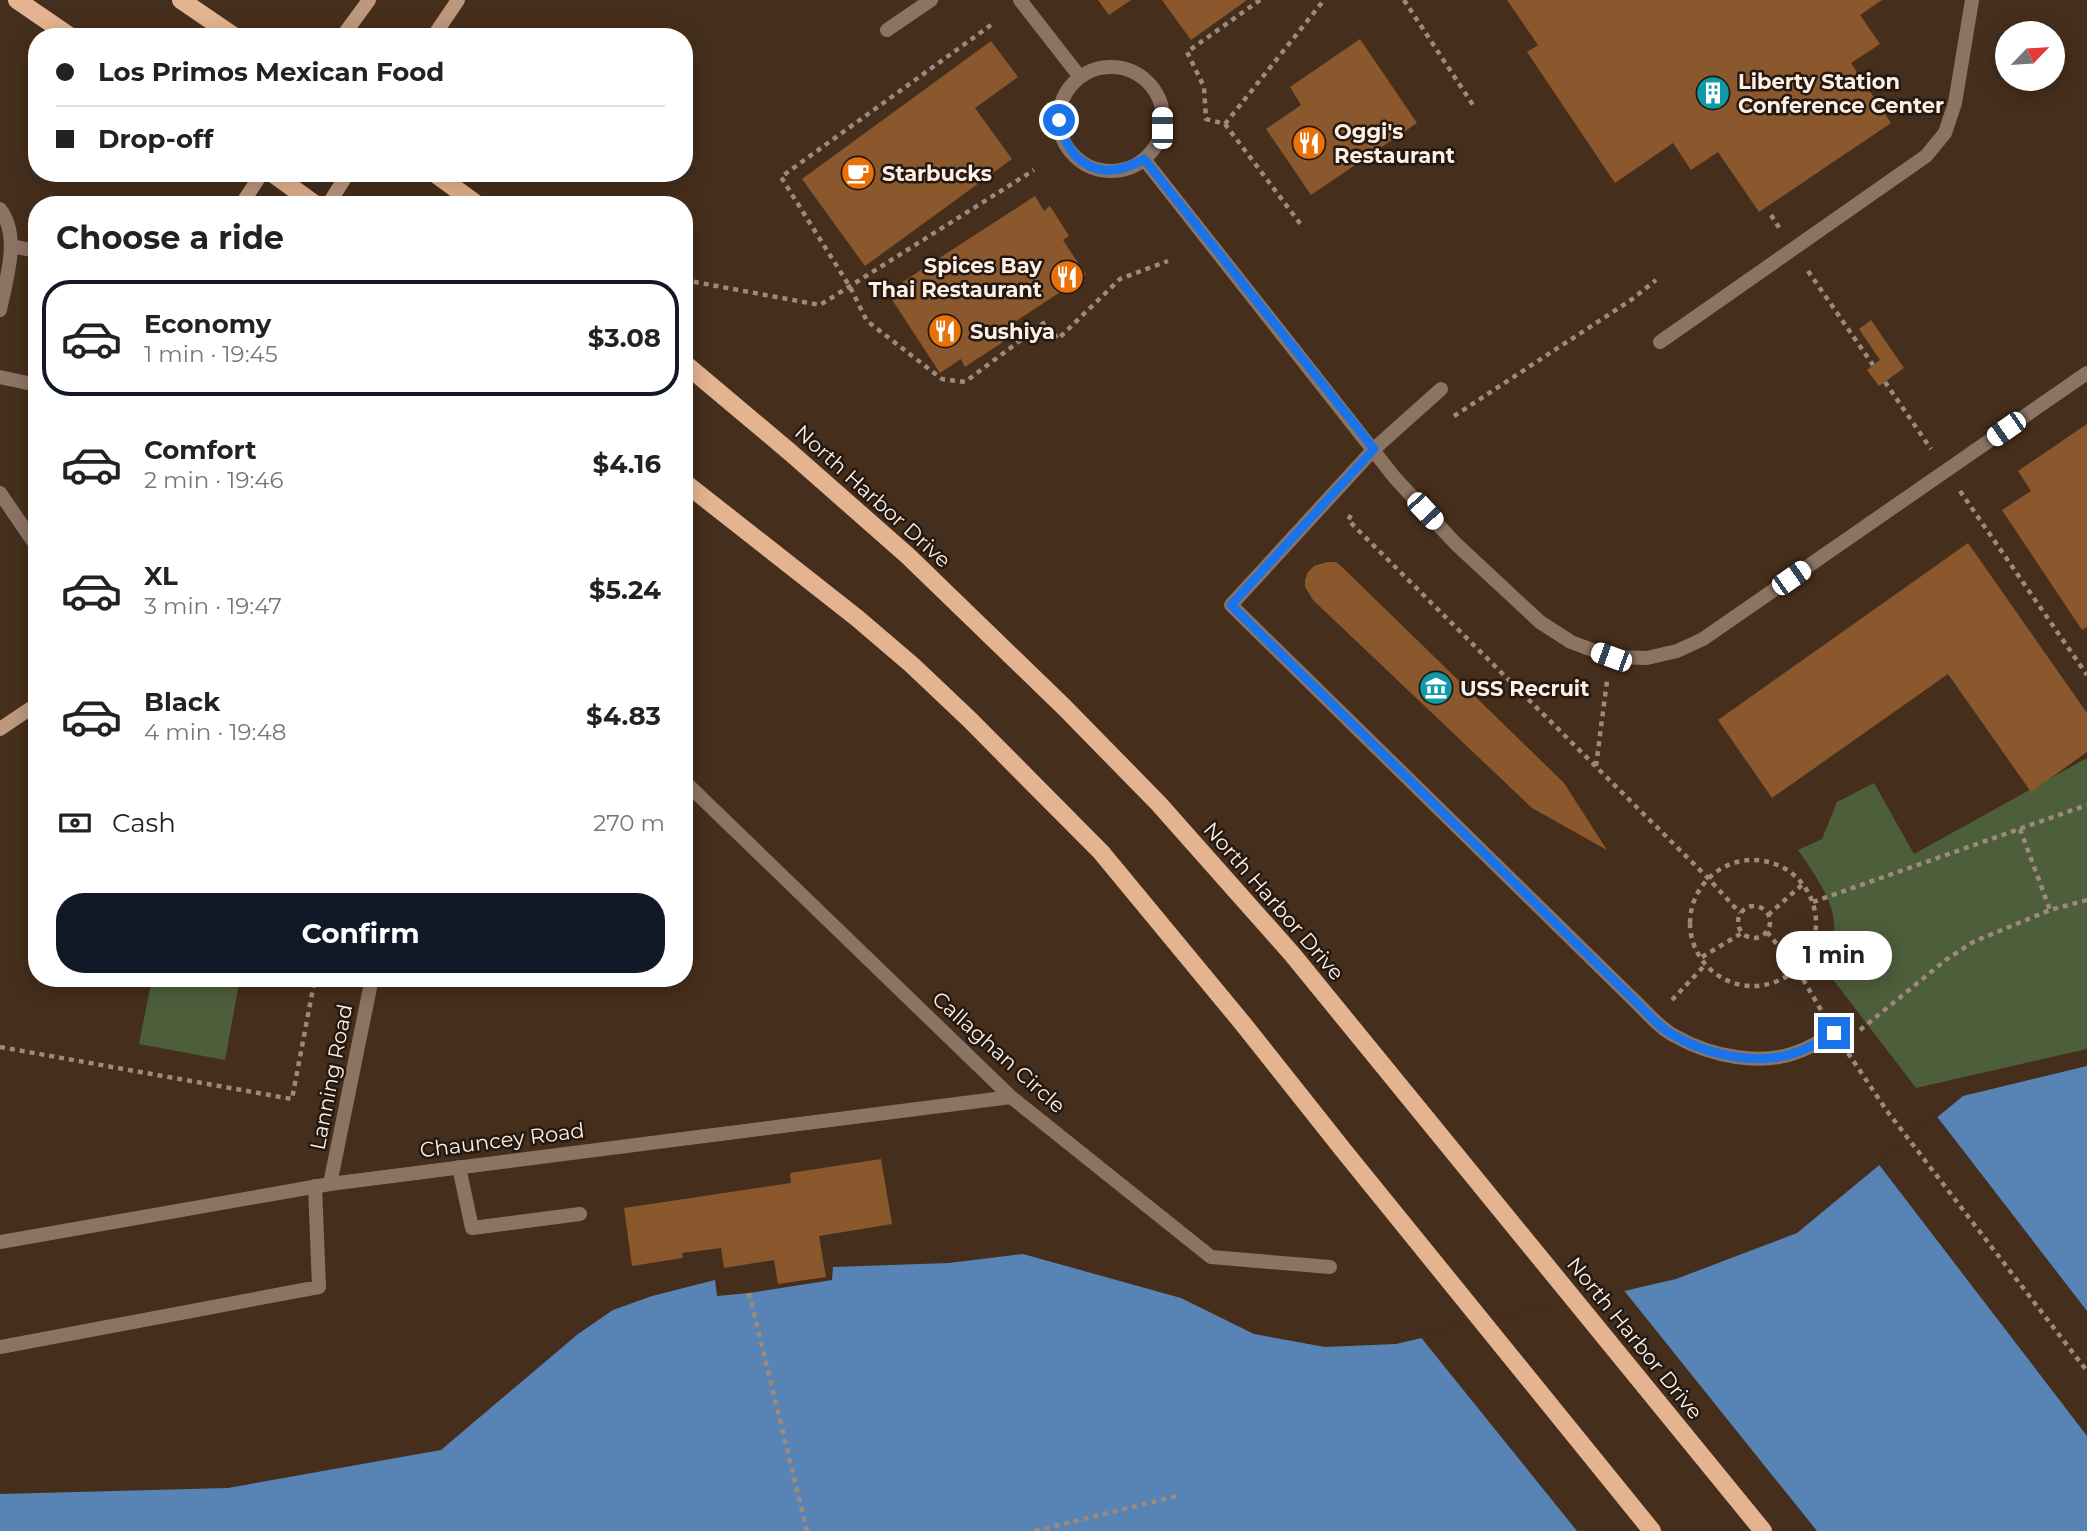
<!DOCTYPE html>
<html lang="en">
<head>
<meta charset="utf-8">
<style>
	:root { --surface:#fff; --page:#f6f6f6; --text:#222; --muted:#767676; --line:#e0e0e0; --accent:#111827 }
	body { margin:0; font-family:Montserrat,sans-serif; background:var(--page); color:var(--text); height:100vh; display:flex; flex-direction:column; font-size:26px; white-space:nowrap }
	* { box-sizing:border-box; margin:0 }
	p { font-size:23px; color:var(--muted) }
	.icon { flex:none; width:38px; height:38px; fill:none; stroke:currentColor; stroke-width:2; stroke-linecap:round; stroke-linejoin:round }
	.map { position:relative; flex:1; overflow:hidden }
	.details { position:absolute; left:28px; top:196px; width:665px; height:791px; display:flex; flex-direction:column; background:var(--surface); border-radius:28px; box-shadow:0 4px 18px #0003 }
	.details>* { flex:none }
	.top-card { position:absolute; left:28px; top:28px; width:665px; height:154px; border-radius:28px; box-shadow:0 4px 18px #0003; display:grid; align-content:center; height:154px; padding:0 28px; background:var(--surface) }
	.needle { width:46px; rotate:65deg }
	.tools { position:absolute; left:1995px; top:21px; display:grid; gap:14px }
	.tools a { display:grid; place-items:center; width:70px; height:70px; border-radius:50%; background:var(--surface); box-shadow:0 4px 18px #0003; font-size:35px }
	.end { position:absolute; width:32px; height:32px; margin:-16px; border:9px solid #1a73e8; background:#fff; box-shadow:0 0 0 4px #fff }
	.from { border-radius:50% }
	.bubble { position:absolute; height:49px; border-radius:24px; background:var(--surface); box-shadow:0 4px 18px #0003; font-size:23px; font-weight:700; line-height:49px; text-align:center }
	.car { position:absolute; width:21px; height:42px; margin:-21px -10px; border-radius:9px; box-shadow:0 0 5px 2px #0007; background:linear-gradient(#fff 24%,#345 0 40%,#fff 0 76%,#345 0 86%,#fff 0) }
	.top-card b { display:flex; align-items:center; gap:24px; height:66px; font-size:26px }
	.top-card b+b { border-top:2px solid var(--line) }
	.top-card i { width:18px; height:18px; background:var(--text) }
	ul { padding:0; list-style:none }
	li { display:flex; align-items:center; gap:21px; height:116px; margin:0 14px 10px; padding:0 14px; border:4px solid transparent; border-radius:28px }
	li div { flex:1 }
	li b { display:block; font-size:26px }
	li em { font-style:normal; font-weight:700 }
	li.active { border-color:var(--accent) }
	li>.icon { width:63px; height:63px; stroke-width:1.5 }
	h2 { padding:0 28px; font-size:32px; line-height:84px }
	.pay { display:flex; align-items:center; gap:18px; height:77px; padding:0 28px; font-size:26px }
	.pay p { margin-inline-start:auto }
	.button { display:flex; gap:14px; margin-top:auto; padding:14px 28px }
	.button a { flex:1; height:80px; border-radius:28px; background:var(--accent); color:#fff; font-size:28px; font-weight:700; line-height:80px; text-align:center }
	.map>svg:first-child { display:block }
	.green { fill:#4d5e3b }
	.water { fill:#5784b4 }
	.pier { fill:#452e1c }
	.building { fill:#8b582e }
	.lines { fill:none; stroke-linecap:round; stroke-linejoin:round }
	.path { stroke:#9e8a7c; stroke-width:4.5; stroke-dasharray:5 5; stroke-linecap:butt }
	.lane { stroke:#8c7463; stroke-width:14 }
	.street { stroke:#8c7463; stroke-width:14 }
	.secondary { stroke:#be987c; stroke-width:14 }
	.primary { stroke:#e4b38f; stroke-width:18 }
	.route { stroke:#1a73e8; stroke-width:9 }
	.labels { text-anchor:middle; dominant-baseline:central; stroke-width:5; stroke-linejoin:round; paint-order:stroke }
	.poi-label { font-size:21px; font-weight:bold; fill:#ffefe4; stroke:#231911; text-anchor:start }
	.street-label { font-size:21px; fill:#ffefe4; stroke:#231911 }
</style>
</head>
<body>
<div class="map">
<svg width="2087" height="1531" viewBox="0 0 2087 1531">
	<rect width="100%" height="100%" fill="#452e1c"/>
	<path class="green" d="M 2087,758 L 2087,1049 L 1916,1088 L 1828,973 C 1831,957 1835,941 1834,924 C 1834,900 1811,869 1798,850 L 1822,839 L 1837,802 L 1874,783 L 1914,854 Z
		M 152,978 L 240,978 L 225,1060 L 139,1044 Z"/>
	<path class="water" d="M 2087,1066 L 2087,1531 L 0,1531 L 0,1494 L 228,1488 L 441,1450 L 578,1334 L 613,1310 L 652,1296 L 715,1280 L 717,1296 L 749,1293 L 832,1280 L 833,1267 L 949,1263 L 1023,1254 L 1181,1298 L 1254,1334 L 1325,1347 L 1396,1344 L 1676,1279 L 1797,1233 L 1963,1096 Z"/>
	<path class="pier" d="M 1935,1114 L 2087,1311 L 2087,1436 L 1877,1162 Z
		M 1622,1288 L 1817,1531 L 1577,1531 L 1419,1335 Z"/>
	<path class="building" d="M 1098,0 L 1131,0 L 1109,15 Z
		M 1162,0 L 1247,0 L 1191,40 Z
		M 1507,0 L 1882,0 L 1860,15 L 1880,44 L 1851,63 L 1891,123 L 1759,212 L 1718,152 L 1691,170 L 1673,143 L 1615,183 L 1527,52 L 1538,45 Z
		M 1360,39 L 1417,123 L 1311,195 L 1266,129 L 1301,105 L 1290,87 Z
		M 991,41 L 1018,77 L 975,108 L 1012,159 L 865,266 L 802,179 Z
		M 1035,196 L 1044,211 L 1050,206 L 1069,236 L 1063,240 L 1086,275 L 1015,322 L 1021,330 L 965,367 L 961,359 L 940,373 L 887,292 Z
		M 1871,320 L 1904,368 L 1879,386 L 1867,370 L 1880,360 L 1859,329 Z
		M 2087,424 L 2087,627 L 2082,630 L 2002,510 L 2031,491 L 2018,471 Z
		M 1968,543 L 2087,713 L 2087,752 L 2031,792 L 1948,674 L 1772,798 L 1718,720 Z
		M 1327,562 L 1336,562 L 1342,567 L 1564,783 L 1607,850 L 1532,808 L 1313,600 L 1305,587 L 1305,580 L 1308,572 L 1314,566 Z
		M 881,1159 L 892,1224 L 819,1236 L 826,1277 L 778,1284 L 774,1260 L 724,1268 L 721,1248 L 682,1253 L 683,1258 L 632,1266 L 624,1208 L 791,1183 L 790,1173 Z"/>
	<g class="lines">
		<path class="path" d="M 1260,0 L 1187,52 L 1204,87 L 1206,119 L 1225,124 L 1302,226
			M 1404,0 L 1473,105
			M 991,25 L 781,177 L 850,287 L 867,321 L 942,379 L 965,382 L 1045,322 L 1058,339 L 1120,279 L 1168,261
			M 1225,124 L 1324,0
			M 1771,215 L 1780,229
			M 1808,271 L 1873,365
			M 684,280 L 820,305 L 1034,170
			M 1885,382 L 1931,449
			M 1454,416 L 1631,300 L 1656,280
			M 1960,491 L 2087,675
			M 1351,515 L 1348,520 L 1708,878 L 1740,913
			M 1596,766 L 1607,681
			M 2020,829 L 2050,910
			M1690 923a63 63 0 1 1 126 0a63 63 0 1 1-126 0Z
			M 1813,902 L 2087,805
			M1738 922a16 16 0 1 1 32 0a16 16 0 1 1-32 0Z
			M 1768,915 L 1803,884
			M 1767,932 L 1797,969 L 1821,1010
			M 1702,957 L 1742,933
			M 1672,1000 L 1706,964
			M 1860,1030 L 1947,959 L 1973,942 L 2050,910 L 2087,900
			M 0,1047 L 292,1099 L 315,978
			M 1848,1053 L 1887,1111 L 2087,1371
			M 749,1293 L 807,1531
			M 1035,1531 L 1177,1496"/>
		<path class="lane" d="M 1020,0 L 1080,77
			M 887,30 L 931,0
			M1059 119a52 52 0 1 1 104 0a52 52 0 1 1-104 0Z
			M 1144,159 L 1395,478 L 1455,543 L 1540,622 L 1571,642 L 1611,657 L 1647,658 L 1677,651 L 1703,639 L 2087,373
			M 11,246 L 37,251
			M 1660,342 L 1926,156 L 1945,133 L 1955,103 L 1972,0
			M 0,377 L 37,385
			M 1441,389 L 1374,449 L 1231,605 L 1638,1004 C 1649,1015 1661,1029 1675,1036 C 1710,1056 1762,1067 1800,1051 C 1812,1047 1823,1039 1834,1033
			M 459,1167 L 472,1228 L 580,1214
			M 0,1347 L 319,1287 L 315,1186"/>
		<path class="street" d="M 0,209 C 21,237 6,279 0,310
			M 0,493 L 37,547
			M 684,781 L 1011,1097 L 1211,1257 L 1330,1267
			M 330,1184 L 372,978
			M 0,1242 L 330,1184 L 1011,1097"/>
		<path class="secondary" d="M 342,37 L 369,0
			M 433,37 L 458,0
			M 241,205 L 262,173
			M 328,205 L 348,173
			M 0,729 L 37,704"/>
		<path class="primary" d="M 17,0 L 71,37
			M 181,0 L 235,37
			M 272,173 L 316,205
			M 434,173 L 478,205
			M 684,363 L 791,453 L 908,556 L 1064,707 L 1159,804 L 1292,954 L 1763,1531
			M 684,482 L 857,618 L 912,665 L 969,719 L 1101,852 L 1244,1025 L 1344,1151 L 1652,1531"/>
	</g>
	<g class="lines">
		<path class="route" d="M 1059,120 C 1069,167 1103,183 1144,159 L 1374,449 L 1231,605 L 1638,1004 C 1649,1015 1661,1029 1675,1036 C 1710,1056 1762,1067 1800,1051 C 1812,1047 1823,1039 1834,1033"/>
	</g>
	<defs>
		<g id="building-disc" transform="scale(1.75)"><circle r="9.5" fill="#0f9aa8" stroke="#231911"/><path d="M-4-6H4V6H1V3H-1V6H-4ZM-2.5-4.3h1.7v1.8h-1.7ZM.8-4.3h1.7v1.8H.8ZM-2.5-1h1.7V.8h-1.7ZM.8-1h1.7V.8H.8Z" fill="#fff"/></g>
		<g id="restaurant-disc" transform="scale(1.75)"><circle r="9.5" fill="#e8710a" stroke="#231911"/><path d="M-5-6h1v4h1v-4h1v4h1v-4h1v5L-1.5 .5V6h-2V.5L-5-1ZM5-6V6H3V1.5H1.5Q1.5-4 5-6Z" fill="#fff"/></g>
		<g id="cafe-disc" transform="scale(1.75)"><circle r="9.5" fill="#e8710a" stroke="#231911"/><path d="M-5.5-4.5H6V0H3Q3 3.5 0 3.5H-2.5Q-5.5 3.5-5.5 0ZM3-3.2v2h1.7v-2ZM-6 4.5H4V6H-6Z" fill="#fff"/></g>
		<g id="museum-disc" transform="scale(1.75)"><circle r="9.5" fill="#0f9aa8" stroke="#231911"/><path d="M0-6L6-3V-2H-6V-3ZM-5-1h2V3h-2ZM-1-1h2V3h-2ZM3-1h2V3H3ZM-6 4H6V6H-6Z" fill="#fff"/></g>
	</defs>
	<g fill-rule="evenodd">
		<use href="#building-disc" x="1713" y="93"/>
		<use href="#restaurant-disc" x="1309" y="143"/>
		<use href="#cafe-disc" x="858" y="173"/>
		<use href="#restaurant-disc" x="1067" y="277"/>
		<use href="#restaurant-disc" x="945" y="331"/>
		<use href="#museum-disc" x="1436" y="688"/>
	</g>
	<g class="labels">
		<g class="poi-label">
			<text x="1738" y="81">Liberty Station<tspan x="1738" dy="24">Conference Center</tspan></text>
			<text x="1334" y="131">Oggi's<tspan x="1334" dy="24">Restaurant</tspan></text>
			<text x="882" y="173">Starbucks</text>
			<text x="1042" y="265" text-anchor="end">Spices Bay<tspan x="1042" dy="24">Thai Restaurant</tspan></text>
			<text x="970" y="331">Sushiya</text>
			<text x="1460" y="688">USS Recruit</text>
		</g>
		<g class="street-label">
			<text transform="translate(873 496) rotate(42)">North Harbor Drive</text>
			<text transform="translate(1274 901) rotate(49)">North Harbor Drive</text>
			<text transform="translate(999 1052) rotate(42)">Callaghan Circle</text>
			<text transform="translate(331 1077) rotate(-79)">Lanning Road</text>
			<text transform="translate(502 1140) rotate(-7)">Chauncey Road</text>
			<text transform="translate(1635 1338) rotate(51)">North Harbor Drive</text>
		</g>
	</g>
</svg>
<div class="tools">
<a><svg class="needle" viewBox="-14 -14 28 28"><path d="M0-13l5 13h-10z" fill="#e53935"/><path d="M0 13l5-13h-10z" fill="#767676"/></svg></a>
</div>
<i class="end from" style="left:1059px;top:120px"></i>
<i class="end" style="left:1834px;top:1033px"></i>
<div class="bubble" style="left:1776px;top:931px;width:116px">1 min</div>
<i class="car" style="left:1162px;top:128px;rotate:0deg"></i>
<i class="car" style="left:2006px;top:429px;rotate:235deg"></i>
<i class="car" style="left:1425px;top:511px;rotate:137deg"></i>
<i class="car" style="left:1791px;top:578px;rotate:55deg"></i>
<i class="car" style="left:1611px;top:657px;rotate:290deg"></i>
<div class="top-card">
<b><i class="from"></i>Los Primos Mexican Food</b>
<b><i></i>Drop-off</b>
</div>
<section class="details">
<h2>Choose a ride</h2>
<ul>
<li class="active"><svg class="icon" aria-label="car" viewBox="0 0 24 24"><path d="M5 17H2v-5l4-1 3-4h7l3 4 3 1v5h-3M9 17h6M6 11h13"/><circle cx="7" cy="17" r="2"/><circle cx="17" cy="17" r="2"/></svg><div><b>Economy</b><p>1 min · 19:45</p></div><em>$3.08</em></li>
<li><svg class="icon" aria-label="car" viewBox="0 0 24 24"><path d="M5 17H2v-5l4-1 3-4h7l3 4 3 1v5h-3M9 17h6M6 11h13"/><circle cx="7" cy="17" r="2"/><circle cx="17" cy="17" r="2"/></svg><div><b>Comfort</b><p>2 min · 19:46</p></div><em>$4.16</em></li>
<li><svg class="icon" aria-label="car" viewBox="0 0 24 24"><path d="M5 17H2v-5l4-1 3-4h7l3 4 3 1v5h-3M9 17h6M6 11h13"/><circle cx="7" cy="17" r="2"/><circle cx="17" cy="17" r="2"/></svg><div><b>XL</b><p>3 min · 19:47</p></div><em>$5.24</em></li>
<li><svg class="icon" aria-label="car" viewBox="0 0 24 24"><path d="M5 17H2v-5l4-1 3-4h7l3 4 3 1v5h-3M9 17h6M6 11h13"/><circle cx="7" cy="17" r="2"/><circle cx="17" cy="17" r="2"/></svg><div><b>Black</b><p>4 min · 19:48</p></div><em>$4.83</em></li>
</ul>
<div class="pay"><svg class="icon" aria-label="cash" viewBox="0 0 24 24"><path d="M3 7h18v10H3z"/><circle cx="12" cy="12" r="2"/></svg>Cash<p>270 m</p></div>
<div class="button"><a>Confirm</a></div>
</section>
</div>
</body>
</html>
